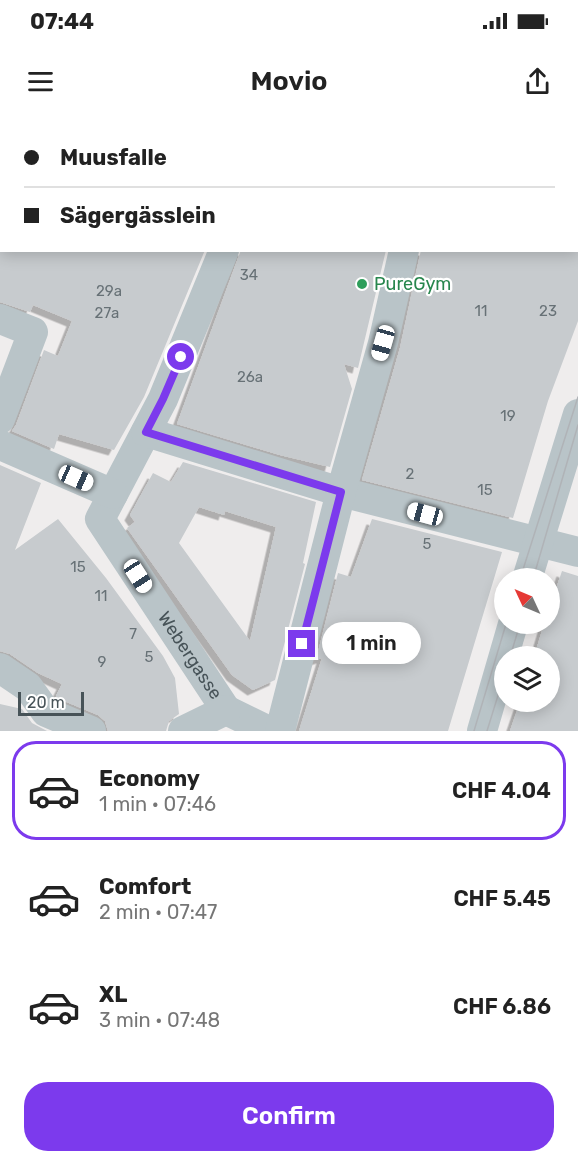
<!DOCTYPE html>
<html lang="en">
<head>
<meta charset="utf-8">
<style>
	:root { --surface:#fff; --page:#f6f6f6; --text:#222; --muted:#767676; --line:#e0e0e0; --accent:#7c3aed }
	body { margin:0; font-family:Rubik,sans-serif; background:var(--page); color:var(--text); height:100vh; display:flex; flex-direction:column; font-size:22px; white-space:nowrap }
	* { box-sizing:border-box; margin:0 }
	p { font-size:20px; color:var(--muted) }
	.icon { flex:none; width:33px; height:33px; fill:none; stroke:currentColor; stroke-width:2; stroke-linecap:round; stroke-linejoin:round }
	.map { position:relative; height:611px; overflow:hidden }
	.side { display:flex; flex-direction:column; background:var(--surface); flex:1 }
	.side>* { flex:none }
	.top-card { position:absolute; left:0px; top:0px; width:579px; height:132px; box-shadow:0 3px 15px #0003; display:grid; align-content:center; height:132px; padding:0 24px; background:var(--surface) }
	.needle { width:39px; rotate:314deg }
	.fabs { position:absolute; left:494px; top:448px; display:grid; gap:12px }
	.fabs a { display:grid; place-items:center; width:66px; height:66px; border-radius:50%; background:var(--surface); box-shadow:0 3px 15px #0003; font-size:30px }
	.scale { position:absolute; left:18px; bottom:15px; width:66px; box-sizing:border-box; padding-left:6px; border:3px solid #475358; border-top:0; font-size:16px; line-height:21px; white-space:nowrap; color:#475358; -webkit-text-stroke:4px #fff; paint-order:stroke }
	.end { position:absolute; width:27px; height:27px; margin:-14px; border:8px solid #7c3aed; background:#fff; box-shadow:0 0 0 3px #fff }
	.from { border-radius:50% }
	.bubble { position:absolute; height:42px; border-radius:21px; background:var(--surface); box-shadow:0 3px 15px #0003; font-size:20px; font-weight:600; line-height:42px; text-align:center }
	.car { position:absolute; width:18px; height:36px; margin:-18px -9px; border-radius:8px; box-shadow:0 0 4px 2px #0007; background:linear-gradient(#fff 24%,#345 0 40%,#fff 0 76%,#345 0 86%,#fff 0) }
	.top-card b { display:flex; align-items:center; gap:21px; height:57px; font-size:22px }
	.top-card b+b { border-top:2px solid var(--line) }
	.top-card i { width:15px; height:15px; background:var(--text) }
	ul { padding:10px 0 0; list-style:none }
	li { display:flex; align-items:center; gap:18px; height:99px; margin:0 12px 9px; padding:0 12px; border:3px solid transparent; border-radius:24px }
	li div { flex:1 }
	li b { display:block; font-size:22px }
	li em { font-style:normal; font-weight:600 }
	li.current { border-color:var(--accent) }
	li>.icon { width:54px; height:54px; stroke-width:1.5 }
	.primary-button { display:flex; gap:12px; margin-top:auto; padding:12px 24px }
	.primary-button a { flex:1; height:69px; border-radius:24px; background:var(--accent); color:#fff; font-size:24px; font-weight:600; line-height:69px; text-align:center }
	.status { display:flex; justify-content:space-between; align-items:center; height:42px; padding:0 30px; background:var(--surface); direction:ltr }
	.status svg { height:16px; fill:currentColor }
	header { display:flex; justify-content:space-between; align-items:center; height:78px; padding:0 24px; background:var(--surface); font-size:27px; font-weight:600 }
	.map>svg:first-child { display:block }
	.building { fill:#c7cbce; fill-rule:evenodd; filter:url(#shadow) }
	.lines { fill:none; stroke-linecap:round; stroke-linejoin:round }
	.path { stroke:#7ac494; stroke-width:4; stroke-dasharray:4.5 3; stroke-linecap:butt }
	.minor { stroke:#b9c4c8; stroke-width:30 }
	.tram { stroke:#b0b3b7; stroke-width:1.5 }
	.route { stroke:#7c3aed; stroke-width:8 }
	.leisure-dot { fill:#2e9e5b; stroke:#fff; stroke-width:2 }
	.labels { text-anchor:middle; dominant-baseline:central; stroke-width:4.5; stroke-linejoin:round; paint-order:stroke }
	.number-label { font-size:15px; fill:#677176 }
	.leisure-label { font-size:18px; fill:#27864d; stroke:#fff; text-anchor:start }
	.street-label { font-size:18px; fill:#475358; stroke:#fff }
</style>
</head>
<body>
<div class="status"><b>07:44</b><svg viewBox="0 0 49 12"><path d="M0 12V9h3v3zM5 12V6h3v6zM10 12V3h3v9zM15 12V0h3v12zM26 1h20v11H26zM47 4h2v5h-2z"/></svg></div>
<header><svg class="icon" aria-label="menu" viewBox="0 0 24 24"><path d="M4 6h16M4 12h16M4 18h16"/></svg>Movio<svg class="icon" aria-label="share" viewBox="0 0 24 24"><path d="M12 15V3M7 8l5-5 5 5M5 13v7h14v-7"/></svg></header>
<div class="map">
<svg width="578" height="611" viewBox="0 0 578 611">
	<defs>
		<filter id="shadow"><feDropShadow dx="-5.5" dy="5.5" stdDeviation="0" flood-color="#0004"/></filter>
	</defs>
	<rect width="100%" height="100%" fill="#efeded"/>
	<path class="building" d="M 0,130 L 205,130 L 144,277 L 114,330 L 59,314 L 54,329 L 12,311 L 16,305 L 44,230 L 58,236 L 72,201 L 33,185 L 30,192 L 0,182 Z
		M 241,130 L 386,130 L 358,248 L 344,244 L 352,269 L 330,347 L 280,335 L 177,304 Z
		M 421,130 L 578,130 L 578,201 L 548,281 L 513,398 L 362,360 L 400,228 Z
		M 183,342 L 316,382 L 303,443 L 305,444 L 275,560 L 253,570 L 232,555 L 127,408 L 135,402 L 130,395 L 153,353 L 171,362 ZM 199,387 L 224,395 L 225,391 L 276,407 L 250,521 L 179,423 Z
		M 0,345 L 41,363 L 15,430 L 58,399 L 106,458 L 163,536 L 175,558 L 179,594 L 169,601 L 166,611 L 108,611 L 105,601 L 98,595 L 57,578 L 56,576 L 62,564 L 38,553 L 10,534 L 0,531 Z
		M 372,399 L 502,432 L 448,611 L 299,611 L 322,538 L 316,540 L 338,453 L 351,457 Z
		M 562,451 L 578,456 L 578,611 L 510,611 L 520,582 L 549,582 L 549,537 L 534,537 L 544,504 L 549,504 L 549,490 Z
		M 0,584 L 22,589 L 32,603 L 47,611 L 0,611 Z"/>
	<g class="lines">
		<path class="path" d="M 318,2 L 319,0"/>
		<g class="minor">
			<path d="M 121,0 L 125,2"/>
			<path d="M 16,2 L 17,0"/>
			<path d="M 0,44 L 2,40"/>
			<path id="s1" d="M 224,130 L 163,279 L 100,399 L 226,590"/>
			<path d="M 0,199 L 33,212 L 0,299"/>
			<path d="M 146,312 L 341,372 L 578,432"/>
			<path d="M 0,325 L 113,374"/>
			<path d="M 527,459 L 578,294"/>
			<path d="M 0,548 L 28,567 L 46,592 L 91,611"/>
			<path d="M 226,590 L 269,611"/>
			<path d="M 183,611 L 226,590"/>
			<path d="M 280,611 L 341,372 L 383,223 L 404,130"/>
			<path d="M 482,611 L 513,504"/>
		</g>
		<path class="tram" d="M 108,0 L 112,2
			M 134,0 L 138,2
			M 578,66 L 578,67
			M 520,459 L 578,277
			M 533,459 L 578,305
			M 510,537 L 520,504
			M 474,611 L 506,504
			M 487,611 L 504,556"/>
	</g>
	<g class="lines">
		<path class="route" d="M 181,237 L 163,279 L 146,312 L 341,372 L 302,524"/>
	</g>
	<circle class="leisure-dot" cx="362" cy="164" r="6"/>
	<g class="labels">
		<g class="number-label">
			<text x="249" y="155">34</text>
			<text x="109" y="171">29a</text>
			<text x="481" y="191">11</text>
			<text x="548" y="191">23</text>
			<text x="107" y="193">27a</text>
			<text x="250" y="257">26a</text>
			<text x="508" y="296">19</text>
			<text x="410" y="354">2</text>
			<text x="485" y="370">15</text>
			<text x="427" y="424">5</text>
			<text x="78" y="447">15</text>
			<text x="101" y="476">11</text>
			<text x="133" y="514">7</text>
			<text x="149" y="537">5</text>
			<text x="102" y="542">9</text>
		</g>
		<g class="leisure-label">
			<text x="374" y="164">PureGym</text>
		</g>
		<g class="street-label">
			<text stroke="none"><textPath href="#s1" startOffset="460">Webergasse</textPath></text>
		</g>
	</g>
</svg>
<div class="fabs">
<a><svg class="needle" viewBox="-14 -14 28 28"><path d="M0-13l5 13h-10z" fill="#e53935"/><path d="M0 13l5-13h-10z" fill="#767676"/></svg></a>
<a><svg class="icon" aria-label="layers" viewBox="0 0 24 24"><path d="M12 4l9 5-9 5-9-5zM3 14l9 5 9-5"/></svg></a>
</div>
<div class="scale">20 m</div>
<i class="end from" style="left:181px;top:237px"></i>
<i class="end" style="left:302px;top:524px"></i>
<div class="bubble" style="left:322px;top:502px;width:99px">1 min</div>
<i class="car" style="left:383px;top:223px;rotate:196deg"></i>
<i class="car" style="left:76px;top:358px;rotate:114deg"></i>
<i class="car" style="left:425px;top:394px;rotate:285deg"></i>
<i class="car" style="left:138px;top:456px;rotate:147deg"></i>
<div class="top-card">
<b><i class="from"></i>Muusfalle</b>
<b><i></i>Sägergässlein</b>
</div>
</div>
<section class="side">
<ul>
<li class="current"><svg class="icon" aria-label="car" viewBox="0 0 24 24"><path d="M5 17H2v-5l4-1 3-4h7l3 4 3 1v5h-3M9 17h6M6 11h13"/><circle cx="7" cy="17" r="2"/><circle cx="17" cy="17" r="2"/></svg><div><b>Economy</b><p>1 min · 07:46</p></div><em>CHF 4.04</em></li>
<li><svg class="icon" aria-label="car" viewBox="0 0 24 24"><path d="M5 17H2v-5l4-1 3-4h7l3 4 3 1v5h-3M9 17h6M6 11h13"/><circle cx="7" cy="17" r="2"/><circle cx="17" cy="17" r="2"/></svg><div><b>Comfort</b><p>2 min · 07:47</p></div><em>CHF 5.45</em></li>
<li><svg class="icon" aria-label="car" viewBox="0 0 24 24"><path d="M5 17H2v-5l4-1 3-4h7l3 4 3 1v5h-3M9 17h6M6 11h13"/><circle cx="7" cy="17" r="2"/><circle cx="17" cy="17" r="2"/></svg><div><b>XL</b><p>3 min · 07:48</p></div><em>CHF 6.86</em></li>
</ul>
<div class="primary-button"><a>Confirm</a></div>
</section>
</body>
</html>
